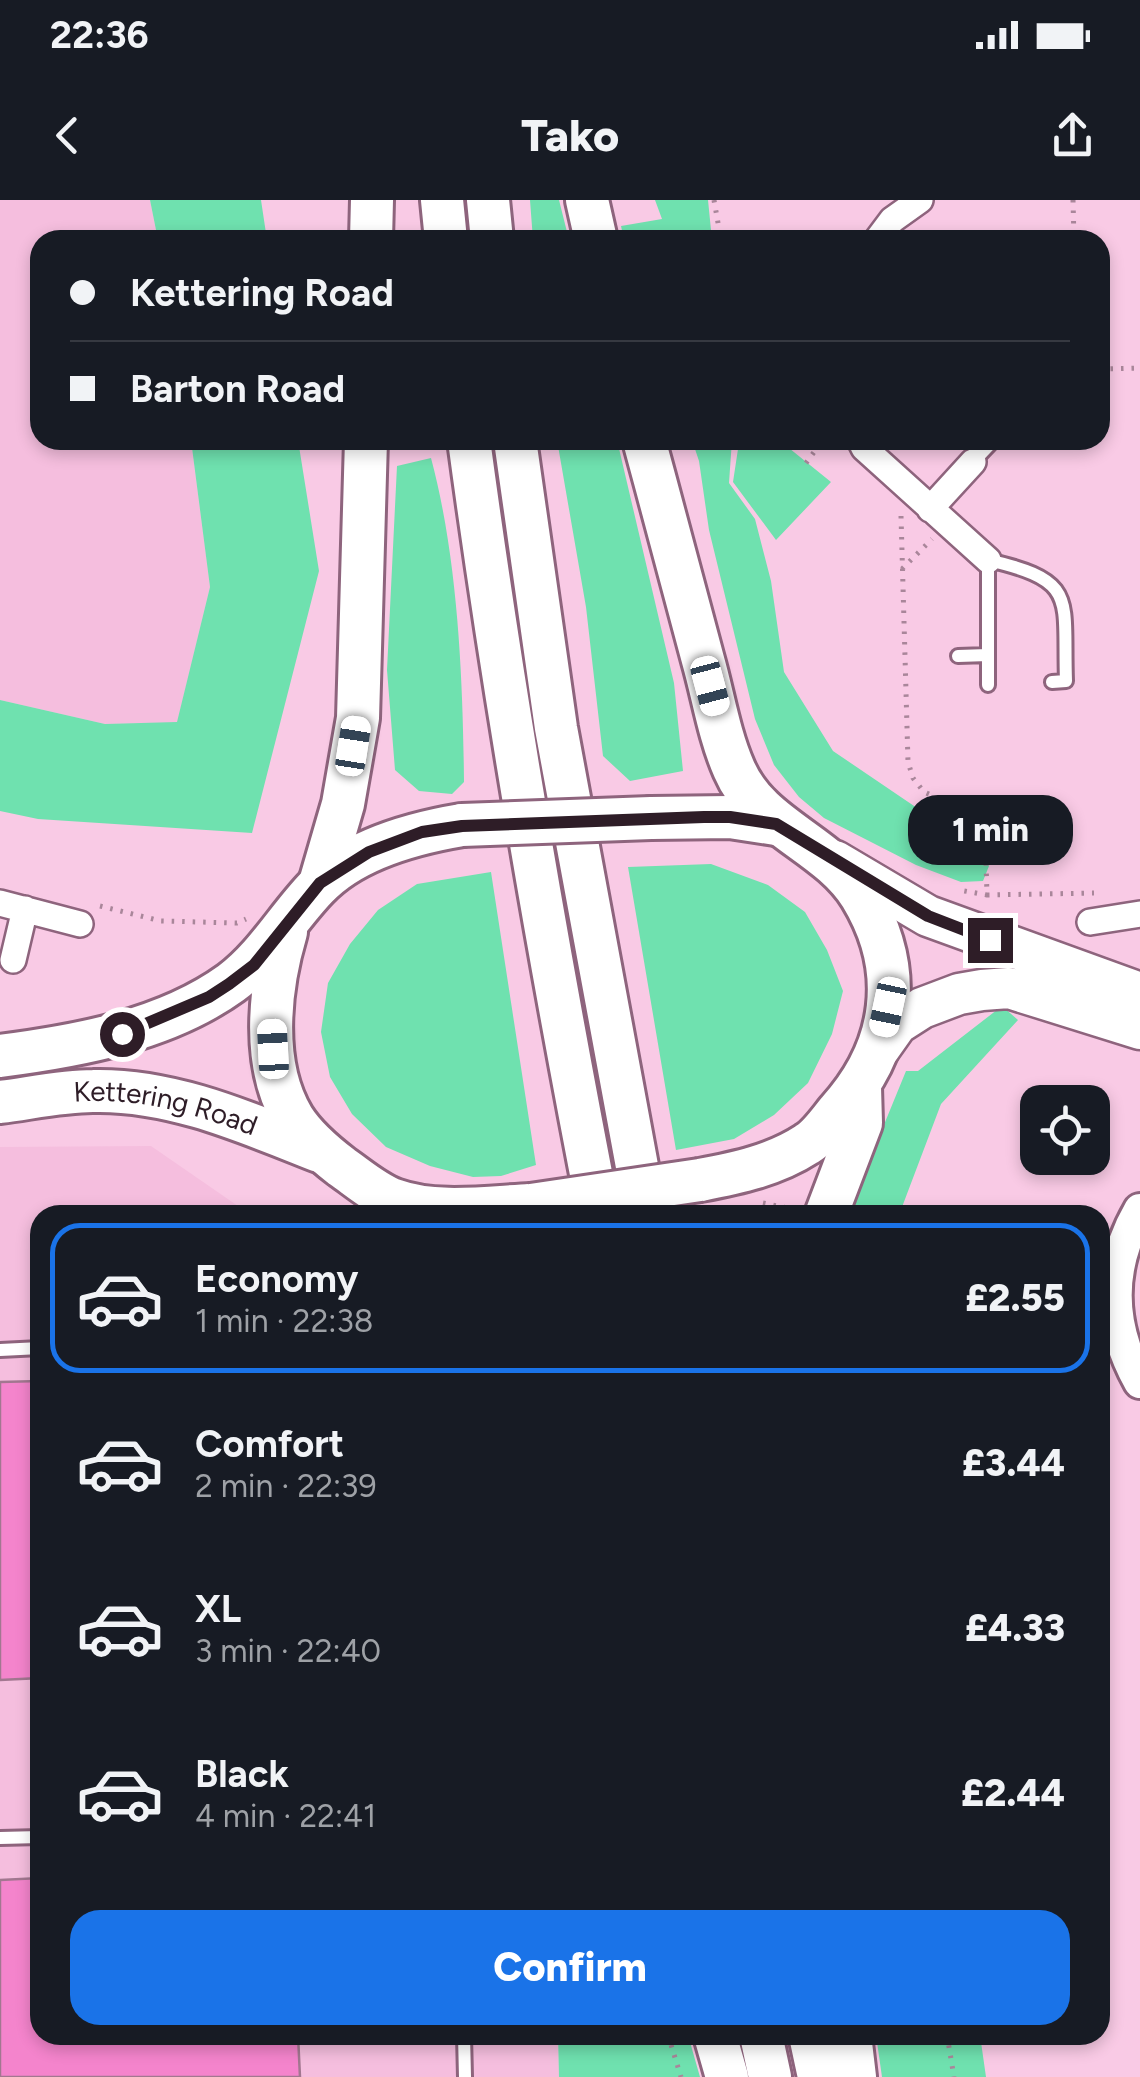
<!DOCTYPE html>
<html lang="en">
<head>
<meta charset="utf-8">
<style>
	:root { --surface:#171b24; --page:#242831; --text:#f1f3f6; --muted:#9ea1a6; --line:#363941; --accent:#1a73e8 }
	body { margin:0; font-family:Figtree,sans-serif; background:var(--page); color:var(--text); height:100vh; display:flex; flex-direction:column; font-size:38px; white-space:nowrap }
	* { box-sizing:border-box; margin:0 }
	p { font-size:32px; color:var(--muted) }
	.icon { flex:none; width:55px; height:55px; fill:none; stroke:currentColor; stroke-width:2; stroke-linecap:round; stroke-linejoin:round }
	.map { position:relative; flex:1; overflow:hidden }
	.side { position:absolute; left:30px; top:1005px; width:1080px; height:840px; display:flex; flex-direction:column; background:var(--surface); border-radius:30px; box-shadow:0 5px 15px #0003 }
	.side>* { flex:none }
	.top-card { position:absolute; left:30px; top:30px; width:1080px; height:220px; border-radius:30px; box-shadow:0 5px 15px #0003; display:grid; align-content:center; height:220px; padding:0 40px; background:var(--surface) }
	.controls { position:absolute; left:1020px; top:885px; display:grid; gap:20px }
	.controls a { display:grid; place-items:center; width:90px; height:90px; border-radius:20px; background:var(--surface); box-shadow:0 5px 15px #0003; font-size:50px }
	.end { position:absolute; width:45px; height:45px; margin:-22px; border:12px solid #2e1d27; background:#fff; box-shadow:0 0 0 5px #fff }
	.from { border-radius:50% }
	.bubble { position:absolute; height:70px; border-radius:30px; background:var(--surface); box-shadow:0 5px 15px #0003; font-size:32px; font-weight:800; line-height:70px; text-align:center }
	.car { position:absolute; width:30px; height:60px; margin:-30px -15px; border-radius:12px; box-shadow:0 0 8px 2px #0007; background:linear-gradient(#fff 24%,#345 0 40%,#fff 0 76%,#345 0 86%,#fff 0) }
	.top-card b { display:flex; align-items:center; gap:35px; height:95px; font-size:38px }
	.top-card b+b { border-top:2px solid var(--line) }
	.top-card i { width:25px; height:25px; background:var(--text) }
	ul { padding:18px 0 0; list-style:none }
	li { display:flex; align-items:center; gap:30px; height:150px; margin:0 20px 15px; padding:0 20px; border:5px solid transparent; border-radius:30px }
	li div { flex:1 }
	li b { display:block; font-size:38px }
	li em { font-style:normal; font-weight:800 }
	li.on { border-color:var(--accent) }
	li>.icon { width:90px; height:90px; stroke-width:1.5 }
	.primary-button { display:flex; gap:20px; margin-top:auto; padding:20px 40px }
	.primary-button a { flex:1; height:115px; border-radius:30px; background:var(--accent); color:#fff; font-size:40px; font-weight:800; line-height:115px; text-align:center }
	.status { display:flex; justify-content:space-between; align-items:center; height:70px; padding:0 50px; background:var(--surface); direction:ltr }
	.status svg { height:28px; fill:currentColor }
	header { display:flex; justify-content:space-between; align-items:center; height:130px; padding:0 40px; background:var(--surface); font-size:45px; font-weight:800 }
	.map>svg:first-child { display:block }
	.built { fill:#f5bede }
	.green { fill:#6fe1af }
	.building { fill:#f484cc; stroke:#a27790; stroke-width:2.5 }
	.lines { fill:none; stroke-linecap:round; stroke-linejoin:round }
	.service-casing { stroke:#8e647d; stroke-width:18 }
	.minor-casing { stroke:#8e647d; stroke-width:30 }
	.tertiary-casing { stroke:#8e647d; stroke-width:38 }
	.primary-casing { stroke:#8e647d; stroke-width:45 }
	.trunk-casing { stroke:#8e647d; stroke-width:48 }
	.path { stroke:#a9869a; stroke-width:5; stroke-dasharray:2.5 8; stroke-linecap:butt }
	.service { stroke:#fff; stroke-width:12 }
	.minor { stroke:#fff; stroke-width:25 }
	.tertiary { stroke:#fff; stroke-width:32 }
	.primary { stroke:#fff; stroke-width:40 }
	.trunk { stroke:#fff; stroke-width:42 }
	.trunk-bridge-casing { stroke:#8e647d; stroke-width:48; stroke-linecap:butt }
	.trunk-bridge { stroke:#fff; stroke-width:42 }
	.route { stroke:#2e1d27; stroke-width:12 }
	.labels { text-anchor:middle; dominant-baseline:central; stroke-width:8; stroke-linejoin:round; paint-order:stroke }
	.street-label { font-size:28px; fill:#2e1d27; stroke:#fef9fc }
</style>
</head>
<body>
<div class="status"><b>22:36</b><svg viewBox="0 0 49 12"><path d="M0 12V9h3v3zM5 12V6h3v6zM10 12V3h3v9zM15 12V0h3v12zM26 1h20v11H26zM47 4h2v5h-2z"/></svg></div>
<header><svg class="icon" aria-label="back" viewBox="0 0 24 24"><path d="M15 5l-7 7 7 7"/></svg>Tako<svg class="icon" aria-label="share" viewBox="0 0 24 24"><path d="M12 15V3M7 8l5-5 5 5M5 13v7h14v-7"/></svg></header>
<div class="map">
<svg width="1140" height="1877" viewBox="0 0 1140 1877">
	<rect width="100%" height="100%" fill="#f9cae5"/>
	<path class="built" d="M 0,0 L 150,0 L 158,40 L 40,40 L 40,240 L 191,240 L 210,387 L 177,523 L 105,524 L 0,500 Z
		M 151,946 L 251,1015 L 40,1015 L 40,1835 L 558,1835 L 559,1877 L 0,1877 L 0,947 Z"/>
	<path class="green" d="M 150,0 L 261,0 L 267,40 L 158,40 Z
		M 530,0 L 559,0 L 569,40 L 533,40 Z
		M 655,0 L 708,0 L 712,40 L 624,40 L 621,26 L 662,19 Z
		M 191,240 L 298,240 L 319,371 L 252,633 L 38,619 L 0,611 L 0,500 L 105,524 L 177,522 L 210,387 Z
		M 557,240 L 617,240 L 674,483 L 683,571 L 630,581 L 603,556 L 586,407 Z
		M 692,240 L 732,240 L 729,283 L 755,319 L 771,381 L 784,472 L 833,551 L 976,648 L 989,666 L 983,681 L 961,682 L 916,665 L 824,618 L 799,597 L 774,565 L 755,519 L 709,330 L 699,261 Z
		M 767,240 L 779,240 L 831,282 L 776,340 L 733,282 L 738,249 Z
		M 431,258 C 458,359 463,478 464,582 L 452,594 L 419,591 L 395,570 L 387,470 L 397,266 Z
		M 711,664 L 768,685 L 805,712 L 827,750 L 843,791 L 832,834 L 808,883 L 774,915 L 734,939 L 676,950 L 628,667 Z
		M 491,672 L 536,965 L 501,976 L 473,977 L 430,966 L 386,947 L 352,914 L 330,877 L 321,832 L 328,783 L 350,744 L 378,710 L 417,684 Z
		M 1002,806 L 1018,820 L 941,904 L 899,1015 L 847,1015 L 906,871 L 918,871 Z
		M 558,1835 L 688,1835 L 700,1877 L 559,1877 Z
		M 876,1835 L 980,1835 L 986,1877 L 882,1877 Z"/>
	<path class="building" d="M 40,1181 L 40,1478 L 0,1480 L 0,1182 Z
		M 40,1678 L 40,1835 L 298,1835 L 300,1877 L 0,1877 L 0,1680 Z"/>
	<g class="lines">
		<g class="service-casing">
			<path id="service" d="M 973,262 L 994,240
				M 958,456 L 988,455
				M 988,485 L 988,360 C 1079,381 1063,398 1066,481 L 1052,482
				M 0,1150 L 40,1148
				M 0,1638 L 40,1637
				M 464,1835 L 465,1877"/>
		</g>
		<g class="minor-casing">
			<path id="minor" d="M 877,40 L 892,20 L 920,0
				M 860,240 L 864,248 L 988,360
				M 930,309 L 973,262
				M 0,703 L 80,724
				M 1090,722 L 1140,714
				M 13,760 L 25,709"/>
		</g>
		<g class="tertiary-casing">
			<path id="tertiary" d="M 1140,1010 C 1107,1067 1108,1125 1140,1182"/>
		</g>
		<g class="primary-casing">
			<path id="primary" d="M 835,661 L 928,716 L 1140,793
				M 880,848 L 897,824 L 922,808 L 959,794 L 982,790 L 1009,788 L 1140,829"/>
		</g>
		<g class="trunk-casing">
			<g id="trunk">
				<path d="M 442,0 L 446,40"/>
				<path d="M 488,0 L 492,40"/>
				<path d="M 587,0 L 596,40"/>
				<path d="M 371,40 L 372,0"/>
				<path d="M 469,240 C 504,500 549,758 599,1015"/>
				<path d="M 515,240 L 556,528 L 646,1015"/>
				<path d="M 644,240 C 664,313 683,386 703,460 C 713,495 719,535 734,569 C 759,628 828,643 861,696 C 906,770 895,848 838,911 C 829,922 819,937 807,944 C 775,965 737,973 700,980"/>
				<path d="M 651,618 L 730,617 L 776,624"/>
				<path d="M 320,683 L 343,604 L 358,518 L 366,240"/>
				<path d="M 286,732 C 269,789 261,865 293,918 C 305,937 325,954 342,967 C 358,978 375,993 394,1000 C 435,1015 488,1007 531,1005"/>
				<path d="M 0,856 C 78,846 166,830 231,783 C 266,757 287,718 317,687 C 352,650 414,633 462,625"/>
				<path id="s1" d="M 0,902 C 31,898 63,891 93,891 C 172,889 248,923 319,951"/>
				<path d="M 826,1015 L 861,923 L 860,887"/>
				<path d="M 715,1835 L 727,1877"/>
				<path d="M 761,1835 L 770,1877"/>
				<path d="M 810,1835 L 819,1877"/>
				<path d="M 850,1835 L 855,1877"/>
			</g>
		</g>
		<path class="path" d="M 714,0 L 721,40
			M 1073,0 L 1074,40
			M 1100,169 L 1140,168
			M 806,263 L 823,240
			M 901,316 L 908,562 L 913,578 L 924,592 L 975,614 L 985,628 L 987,695 L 959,690
			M 902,369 L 932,339
			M 987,695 L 1094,693
			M 100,706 L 161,721 L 237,723 L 246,719
			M 763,1003 L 797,1010
			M 668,1835 L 681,1877
			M 947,1835 L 954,1877"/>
		<use href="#service" class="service"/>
		<use href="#minor" class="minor"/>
		<use href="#tertiary" class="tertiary"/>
		<use href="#primary" class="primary"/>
		<use href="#trunk" class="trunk"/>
		<g class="trunk-bridge-casing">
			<path id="trunk-bridge" d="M 462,625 L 651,618
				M 531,1005 L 700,980"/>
		</g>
		<use href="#trunk-bridge" class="trunk-bridge"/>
	</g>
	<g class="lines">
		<path class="route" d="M 122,834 L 209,797 L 229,784 L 254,765 L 320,683 L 369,652 L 422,632 L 462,626 L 704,617 L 730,617 L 776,624 L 928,716 L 990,740"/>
	</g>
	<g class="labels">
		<g class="street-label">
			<text stroke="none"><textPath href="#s1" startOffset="168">Kettering Road</textPath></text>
		</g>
	</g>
</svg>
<div class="controls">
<a><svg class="icon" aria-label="locate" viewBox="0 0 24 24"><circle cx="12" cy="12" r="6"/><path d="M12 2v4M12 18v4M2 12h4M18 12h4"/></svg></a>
</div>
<i class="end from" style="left:122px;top:834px"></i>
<i class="end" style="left:990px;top:740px"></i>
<div class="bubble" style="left:908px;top:595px;width:165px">1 min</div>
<i class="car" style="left:710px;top:486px;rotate:165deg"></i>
<i class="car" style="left:353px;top:546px;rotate:9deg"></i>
<i class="car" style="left:888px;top:807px;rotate:192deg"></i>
<i class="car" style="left:273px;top:849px;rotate:357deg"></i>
<div class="top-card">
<b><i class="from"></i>Kettering Road</b>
<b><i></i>Barton Road</b>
</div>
<section class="side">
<ul>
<li class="on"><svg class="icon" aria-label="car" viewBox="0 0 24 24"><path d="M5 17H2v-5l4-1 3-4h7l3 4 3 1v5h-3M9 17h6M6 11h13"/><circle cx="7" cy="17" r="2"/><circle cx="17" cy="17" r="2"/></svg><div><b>Economy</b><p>1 min · 22:38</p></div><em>£2.55</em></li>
<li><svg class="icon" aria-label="car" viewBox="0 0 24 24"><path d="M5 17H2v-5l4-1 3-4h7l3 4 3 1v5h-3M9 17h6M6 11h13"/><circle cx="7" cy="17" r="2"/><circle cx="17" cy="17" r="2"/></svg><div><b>Comfort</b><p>2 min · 22:39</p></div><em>£3.44</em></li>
<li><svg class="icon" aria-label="car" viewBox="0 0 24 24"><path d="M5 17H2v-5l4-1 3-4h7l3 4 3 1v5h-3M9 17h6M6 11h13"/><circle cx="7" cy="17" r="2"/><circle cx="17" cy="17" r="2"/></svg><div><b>XL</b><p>3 min · 22:40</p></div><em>£4.33</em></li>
<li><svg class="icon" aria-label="car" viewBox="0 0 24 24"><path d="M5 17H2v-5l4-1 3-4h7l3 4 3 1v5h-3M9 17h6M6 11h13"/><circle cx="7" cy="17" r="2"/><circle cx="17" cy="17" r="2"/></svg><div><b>Black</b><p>4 min · 22:41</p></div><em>£2.44</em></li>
</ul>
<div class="primary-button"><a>Confirm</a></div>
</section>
</div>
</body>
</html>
